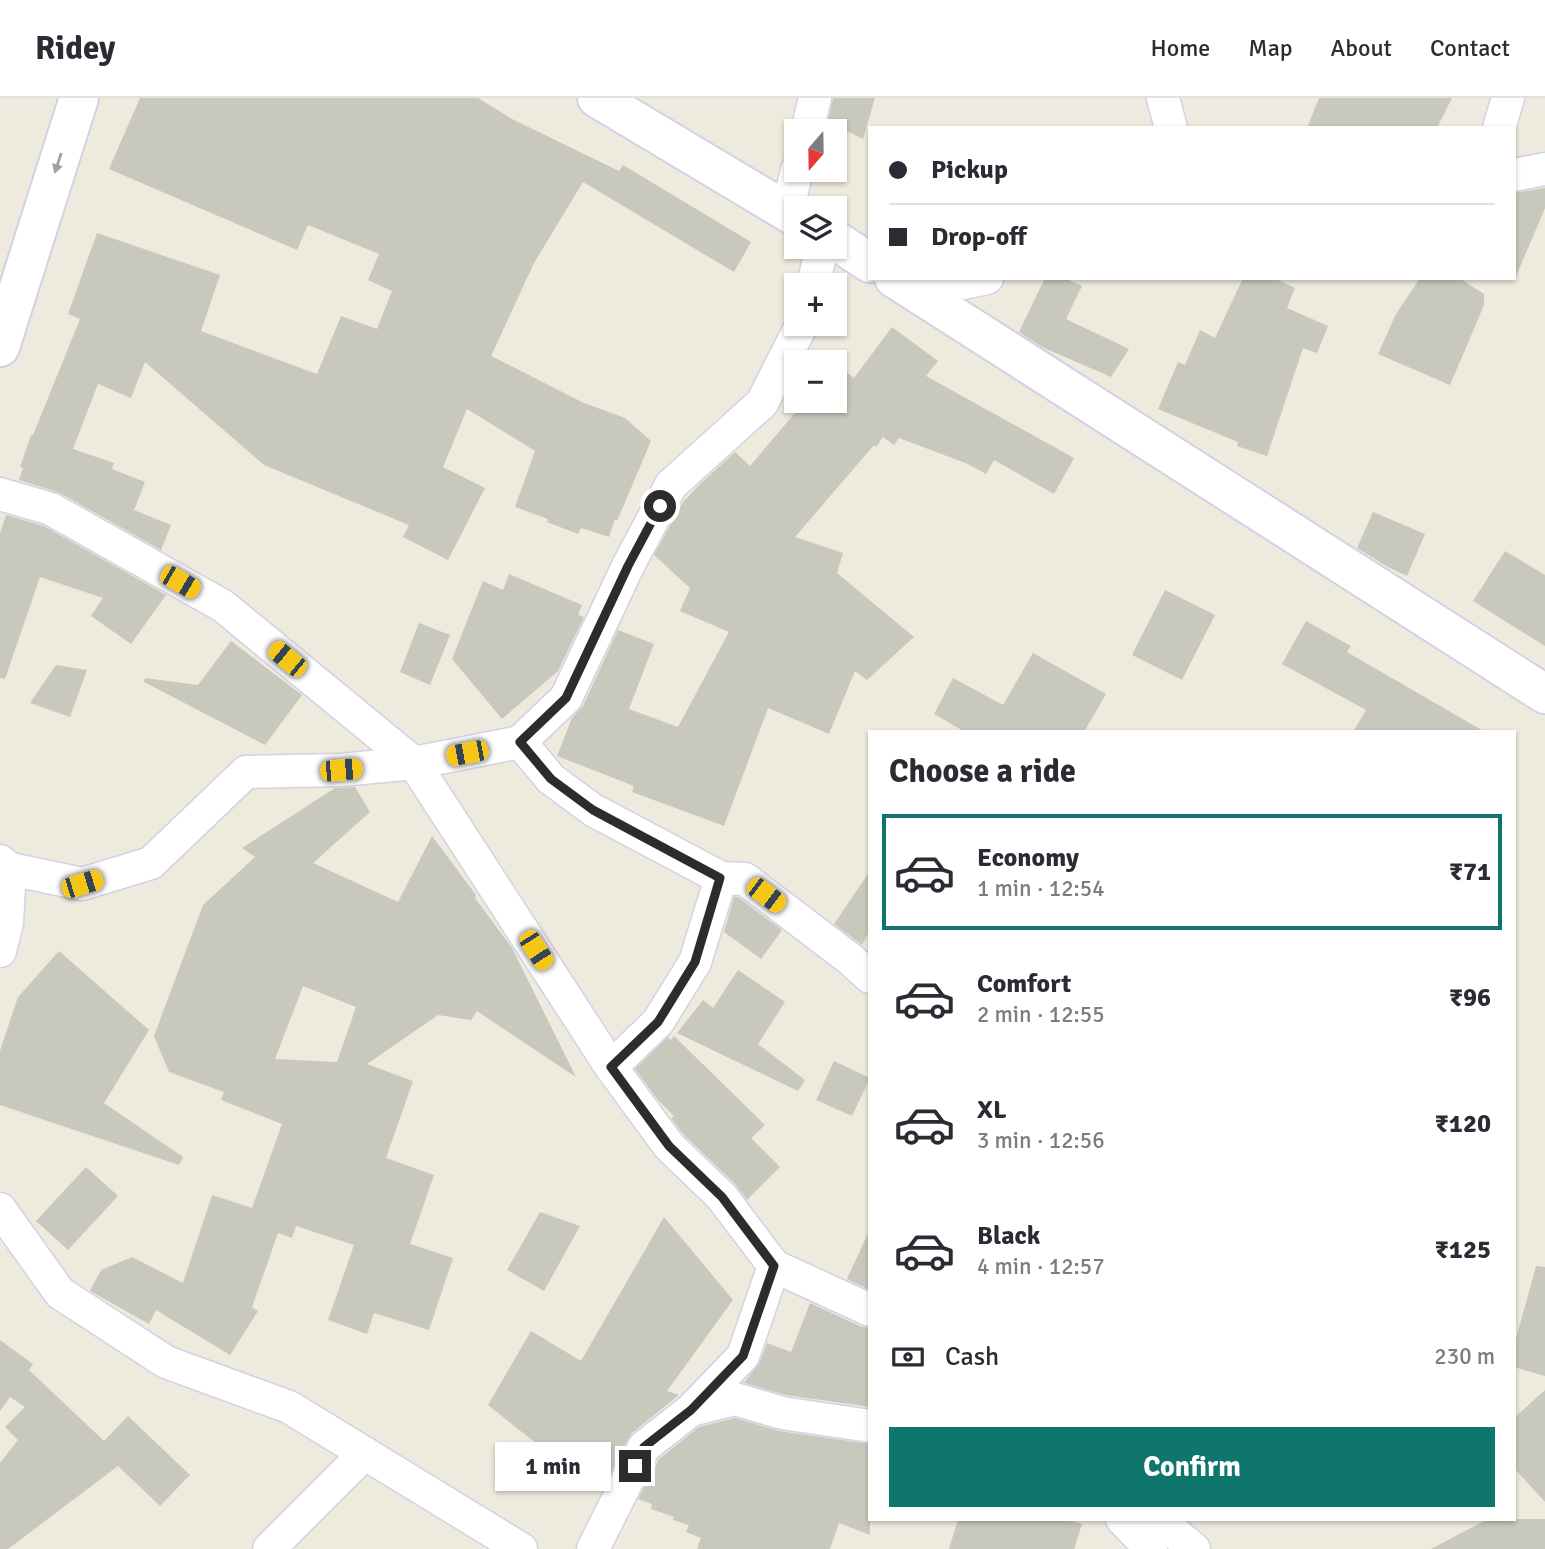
<!DOCTYPE html>
<html lang="en">
<head>
<meta charset="utf-8">
<style>
	:root { --surface:#fff; --page:#f2f2f3; --text:#2b2b33; --muted:#7c7c81; --line:#e1e1e2; --accent:#0f766e }
	body { margin:0; font-family:Signika,sans-serif; background:var(--page); color:var(--text); height:100vh; display:flex; flex-direction:column; font-size:26px; white-space:nowrap }
	* { box-sizing:border-box; margin:0 }
	p { font-size:23px; color:var(--muted) }
	.icon { flex:none; width:38px; height:38px; fill:none; stroke:currentColor; stroke-width:2; stroke-linecap:round; stroke-linejoin:round }
	.map { position:relative; flex:1; overflow:hidden }
	.side { position:absolute; left:868px; top:632px; width:648px; height:791px; display:flex; flex-direction:column; background:var(--surface); border-radius:0px; box-shadow:0 2px 5px #0004 }
	.side>* { flex:none }
	.hud { position:absolute; left:868px; top:28px; width:648px; height:154px; border-radius:0px; box-shadow:0 2px 5px #0004; display:grid; align-content:center; height:154px; padding:0 21px; background:var(--surface) }
	.needle { width:46px; rotate:200deg }
	.tools { position:absolute; left:784px; top:21px; display:grid; gap:14px }
	.tools a { display:grid; place-items:center; width:63px; height:63px; border-radius:0px; background:var(--surface); box-shadow:0 2px 5px #0004; font-size:35px }
	.end { position:absolute; width:32px; height:32px; margin:-16px; border:9px solid #2c2c2c; background:#fff; box-shadow:0 0 0 4px #fff }
	.from { border-radius:50% }
	.bubble { position:absolute; height:49px; border-radius:0px; background:var(--surface); box-shadow:0 2px 5px #0004; font-size:23px; font-weight:800; line-height:49px; text-align:center }
	.car { position:absolute; width:21px; height:42px; margin:-21px -10px; border-radius:9px; box-shadow:0 0 5px 2px #0007; background:linear-gradient(#f5c518 24%,#345 0 40%,#f5c518 0 76%,#345 0 86%,#f5c518 0) }
	.hud b { display:flex; align-items:center; gap:24px; height:66px; font-size:26px }
	.hud b+b { border-top:2px solid var(--line) }
	.hud i { width:18px; height:18px; background:var(--text) }
	ul { padding:0; list-style:none }
	li { display:flex; align-items:center; gap:21px; height:116px; margin:0 14px 10px; padding:0 7px; border:4px solid transparent; border-radius:0px }
	li div { flex:1 }
	li b { display:block; font-size:26px }
	li em { font-style:normal; font-weight:800 }
	li.active { border-color:var(--accent) }
	li>.icon { width:63px; height:63px; stroke-width:1.5 }
	h2 { padding:0 21px; font-size:32px; line-height:84px }
	.pay { display:flex; align-items:center; gap:18px; height:77px; padding:0 21px; font-size:26px }
	.pay p { margin-inline-start:auto }
	.button { display:flex; gap:14px; margin-top:auto; padding:14px 21px }
	.button a { flex:1; height:80px; border-radius:0px; background:var(--accent); color:#fff; font-size:28px; font-weight:800; line-height:80px; text-align:center }
	header { display:flex; align-items:center; gap:42px; box-sizing:border-box; height:98px; padding:0 35px; background:var(--surface); border-bottom:2px solid var(--line) }
	header strong { font-size:33px }
	nav { display:flex; gap:38px; margin-inline-start:auto; font-size:24px }
	.map>svg:first-child { display:block }
	.building { fill:#c9c8bc; fill-rule:evenodd }
	.lines { fill:none; stroke-linecap:round; stroke-linejoin:round }
	.street-casing { stroke:#d2d2e5; stroke-width:35 }
	.secondary-casing { stroke:#d2d2e5; stroke-width:42 }
	.street { stroke:#fff; stroke-width:32 }
	.secondary { stroke:#fff; stroke-width:38 }
	.oneway { fill:#a0a0a0 }
	.route { stroke:#2c2c2c; stroke-width:9 }
</style>
</head>
<body>
<header>
<strong>Ridey</strong>
<nav><a>Home</a><a>Map</a><a>About</a><a>Contact</a></nav>
</header>
<div class="map">
<svg width="1545" height="1451" viewBox="0 0 1545 1451">
	<rect width="100%" height="100%" fill="#eeeadd"/>
	<path class="building" d="M 140,0 L 478,0 L 512,21 L 619,73 L 623,67 L 751,144 L 734,174 L 583,84 L 534,165 L 491,258 L 584,305 L 625,320 L 651,343 L 617,423 L 615,421 L 609,439 L 581,430 L 578,436 L 547,424 L 548,421 L 515,409 L 535,353 L 467,311 L 443,369 L 485,390 L 448,462 L 403,439 L 409,427 L 264,367 L 145,264 L 131,300 L 98,286 L 73,351 L 114,365 L 112,371 L 145,384 L 134,412 L 171,427 L 161,452 L 60,395 L 19,382 L 23,370 L 20,369 L 31,337 L 33,337 L 80,221 L 68,216 L 97,135 L 220,177 L 201,233 L 317,276 L 341,218 L 377,231 L 392,193 L 368,182 L 379,156 L 308,127 L 297,152 L 109,71 Z
		M 833,0 L 875,0 L 863,41 L 828,23 Z
		M 1319,0 L 1452,0 L 1437,30 L 1307,30 Z
		M 1545,90 L 1545,110 L 1514,183 L 1514,95 Z
		M 1045,180 L 1064,180 L 1082,188 L 1066,221 L 1129,251 L 1111,279 L 1042,249 L 1019,234 Z
		M 1243,180 L 1274,180 L 1295,190 L 1287,210 L 1328,228 L 1317,255 L 1303,250 L 1267,358 L 1237,348 L 1238,344 L 1158,311 L 1178,264 L 1185,267 L 1200,232 L 1215,240 Z
		M 1420,180 L 1459,180 L 1484,196 L 1484,207 L 1450,287 L 1378,256 L 1396,216 Z
		M 892,229 L 938,263 L 926,278 L 1074,360 L 1054,396 L 994,362 L 986,376 L 968,366 L 899,340 L 894,347 L 883,339 L 876,349 L 874,347 L 795,439 L 843,455 L 837,475 L 914,539 L 867,582 L 855,573 L 829,636 L 768,610 L 724,728 L 632,694 L 634,688 L 557,658 L 572,620 L 583,608 L 618,532 L 654,546 L 629,611 L 678,629 L 729,534 L 680,513 L 690,490 L 654,457 L 683,404 L 700,386 L 735,354 L 750,368 L 805,303 L 835,303 L 835,266 L 854,280 Z
		M 1373,414 L 1425,436 L 1407,478 L 1388,469 L 1357,450 Z
		M 6,417 L 44,428 L 166,497 L 131,546 L 91,518 L 103,500 L 40,479 L 5,581 L 0,580 L 0,435 Z
		M 1505,453 L 1545,477 L 1545,548 L 1473,503 Z
		M 509,476 L 582,507 L 578,517 L 584,519 L 558,573 L 502,621 L 452,561 L 483,483 L 503,492 Z
		M 1165,492 L 1215,517 L 1182,582 L 1132,557 Z
		M 1306,523 L 1351,548 L 1347,554 L 1485,634 L 1353,634 L 1366,612 L 1282,566 Z
		M 419,525 L 450,537 L 430,587 L 400,574 Z
		M 231,543 L 302,597 L 265,647 L 144,584 L 145,580 L 198,587 Z
		M 1033,555 L 1106,596 L 1084,634 L 965,634 L 934,616 L 953,580 L 1003,607 Z
		M 56,567 L 87,572 L 70,619 L 30,605 Z
		M 355,689 L 370,714 L 313,765 L 398,804 L 432,738 L 476,797 L 475,800 L 512,850 L 576,979 L 477,913 L 471,922 L 438,917 L 367,966 L 413,983 L 386,1060 L 434,1077 L 410,1146 L 453,1160 L 429,1232 L 374,1215 L 367,1236 L 328,1222 L 354,1147 L 296,1128 L 292,1140 L 278,1135 L 252,1209 L 258,1213 L 230,1257 L 156,1212 L 149,1226 L 90,1193 L 101,1172 L 132,1159 L 183,1185 L 212,1097 L 252,1110 L 282,1026 L 221,1002 L 224,994 L 169,974 L 154,938 L 203,807 L 255,759 L 242,750 L 335,690 ZM 303,888 L 356,909 L 337,964 L 275,961 Z
		M 870,773 L 870,832 L 862,847 L 834,826 Z
		M 734,799 L 738,799 L 782,832 L 761,861 L 724,834 Z
		M 59,853 L 149,932 L 104,1005 L 183,1059 L 179,1067 L 0,1007 L 0,953 L 18,899 Z
		M 738,872 L 785,904 L 758,946 L 805,982 L 798,993 L 677,935 L 703,902 L 713,910 Z
		M 674,938 L 765,1027 L 751,1040 L 780,1069 L 747,1102 L 735,1086 L 683,1036 L 671,1020 L 674,1018 L 658,1002 L 635,971 L 668,939 L 671,942 Z
		M 834,963 L 870,980 L 852,1018 L 816,1002 Z
		M 86,1069 L 118,1098 L 68,1152 L 36,1123 Z
		M 540,1114 L 580,1128 L 544,1193 L 507,1172 Z
		M 664,1119 L 733,1202 L 667,1293 L 679,1297 L 632,1335 L 628,1341 L 604,1389 L 591,1384 L 528,1339 L 488,1307 L 531,1233 L 581,1263 Z
		M 870,1131 L 870,1192 L 847,1181 Z
		M 1536,1168 L 1545,1169 L 1545,1278 L 1514,1269 L 1514,1248 Z
		M 810,1205 L 862,1229 L 870,1230 L 870,1309 L 786,1297 L 744,1285 L 760,1264 L 767,1245 L 791,1254 Z
		M 0,1242 L 33,1266 L 29,1272 L 104,1343 L 128,1318 L 190,1377 L 160,1408 L 118,1368 L 8,1451 L 0,1451 L 0,1365 L 18,1342 L 5,1329 L 25,1309 L 10,1299 L 0,1313 Z
		M 1545,1292 L 1545,1404 L 1514,1370 L 1514,1320 Z
		M 735,1320 L 779,1333 L 870,1346 L 870,1437 L 839,1425 L 830,1451 L 697,1451 L 701,1440 L 686,1434 L 689,1427 L 673,1422 L 674,1419 L 651,1411 L 652,1406 L 638,1401 L 659,1361 L 699,1329 Z
		M 958,1421 L 1064,1421 L 1082,1426 L 1074,1451 L 949,1451 Z
		M 1488,1421 L 1545,1421 L 1545,1451 L 1431,1451 Z"/>
	<g class="lines">
		<g class="street-casing">
			<path id="street" d="M 1163,0 L 1171,30
				M 1499,30 L 1508,0
				M 807,33 L 815,0
				M 1514,77 L 1545,71
				M 787,114 L 797,72
				M 813,187 L 822,149
				M 916,195 L 987,180
				M 0,396 L 51,411 L 223,508 L 414,665 L 611,969 L 669,1048 L 722,1099 L 774,1168 L 870,1212
				M 520,644 L 551,681 L 593,712 L 721,780 L 745,781 L 850,861 L 870,879
				M 0,763 L 10,771 L 7,825 L 0,853
				M 10,771 L 82,786 L 151,765 L 246,674 L 341,672 L 414,665 L 520,644 L 566,600 L 628,468 L 671,387 L 762,305 L 802,226
				M 611,969 L 658,924 L 695,864 L 721,780
				M 0,1111 L 60,1195 L 166,1264 L 289,1309 L 521,1451
				M 691,1312 L 743,1258 L 774,1168
				M 1122,1421 L 1151,1451
				M 1158,1421 L 1194,1451
				M 269,1451 L 365,1355
				M 593,1451 L 644,1349 L 691,1312 L 735,1301 L 782,1315 L 870,1328"/>
		</g>
		<g class="secondary-casing">
			<path id="secondary" d="M 597,0 L 796,119
				M 835,142 L 870,165
				M 894,180 L 1545,596
				M 0,249 L 79,0"/>
		</g>
		<use href="#street" class="street"/>
		<use href="#secondary" class="secondary"/>
	</g>
	<defs><path id="oneway-solid" d="M-6-.8H1V-3.2L6.5 0L1 3.2V.8H-6Z" transform="scale(1.75)"/></defs>
	<use class="oneway" href="#oneway-solid" transform="translate(58 65) rotate(108)"/>
	<g class="lines">
		<path class="route" d="M 635,1368 L 644,1349 L 691,1312 L 743,1258 L 774,1168 L 722,1099 L 669,1048 L 611,969 L 658,924 L 695,864 L 720,780 L 593,712 L 551,681 L 520,644 L 566,600 L 628,468 L 660,408"/>
	</g>
</svg>
<div class="tools">
<a><svg class="needle" viewBox="-14 -14 28 28"><path d="M0-13l5 13h-10z" fill="#e53935"/><path d="M0 13l5-13h-10z" fill="#7c7c81"/></svg></a>
<a><svg class="icon" aria-label="layers" viewBox="0 0 24 24"><path d="M12 4l9 5-9 5-9-5zM3 14l9 5 9-5"/></svg></a>
<a>+</a>
<a>−</a>
</div>
<i class="end from" style="left:660px;top:408px"></i>
<i class="end" style="left:635px;top:1368px"></i>
<div class="bubble" style="left:495px;top:1344px;width:116px">1 min</div>
<i class="car" style="left:180px;top:484px;rotate:120deg"></i>
<i class="car" style="left:287px;top:561px;rotate:309deg"></i>
<i class="car" style="left:467px;top:655px;rotate:259deg"></i>
<i class="car" style="left:341px;top:672px;rotate:85deg"></i>
<i class="car" style="left:82px;top:786px;rotate:73deg"></i>
<i class="car" style="left:766px;top:797px;rotate:127deg"></i>
<i class="car" style="left:536px;top:852px;rotate:147deg"></i>
<div class="hud">
<b><i class="from"></i>Pickup</b>
<b><i></i>Drop-off</b>
</div>
<section class="side">
<h2>Choose a ride</h2>
<ul>
<li class="active"><svg class="icon" aria-label="car" viewBox="0 0 24 24"><path d="M5 17H2v-5l4-1 3-4h7l3 4 3 1v5h-3M9 17h6M6 11h13"/><circle cx="7" cy="17" r="2"/><circle cx="17" cy="17" r="2"/></svg><div><b>Economy</b><p>1 min · 12:54</p></div><em>₹71</em></li>
<li><svg class="icon" aria-label="car" viewBox="0 0 24 24"><path d="M5 17H2v-5l4-1 3-4h7l3 4 3 1v5h-3M9 17h6M6 11h13"/><circle cx="7" cy="17" r="2"/><circle cx="17" cy="17" r="2"/></svg><div><b>Comfort</b><p>2 min · 12:55</p></div><em>₹96</em></li>
<li><svg class="icon" aria-label="car" viewBox="0 0 24 24"><path d="M5 17H2v-5l4-1 3-4h7l3 4 3 1v5h-3M9 17h6M6 11h13"/><circle cx="7" cy="17" r="2"/><circle cx="17" cy="17" r="2"/></svg><div><b>XL</b><p>3 min · 12:56</p></div><em>₹120</em></li>
<li><svg class="icon" aria-label="car" viewBox="0 0 24 24"><path d="M5 17H2v-5l4-1 3-4h7l3 4 3 1v5h-3M9 17h6M6 11h13"/><circle cx="7" cy="17" r="2"/><circle cx="17" cy="17" r="2"/></svg><div><b>Black</b><p>4 min · 12:57</p></div><em>₹125</em></li>
</ul>
<div class="pay"><svg class="icon" aria-label="cash" viewBox="0 0 24 24"><path d="M3 7h18v10H3z"/><circle cx="12" cy="12" r="2"/></svg>Cash<p>230 m</p></div>
<div class="button"><a>Confirm</a></div>
</section>
</div>
</body>
</html>
